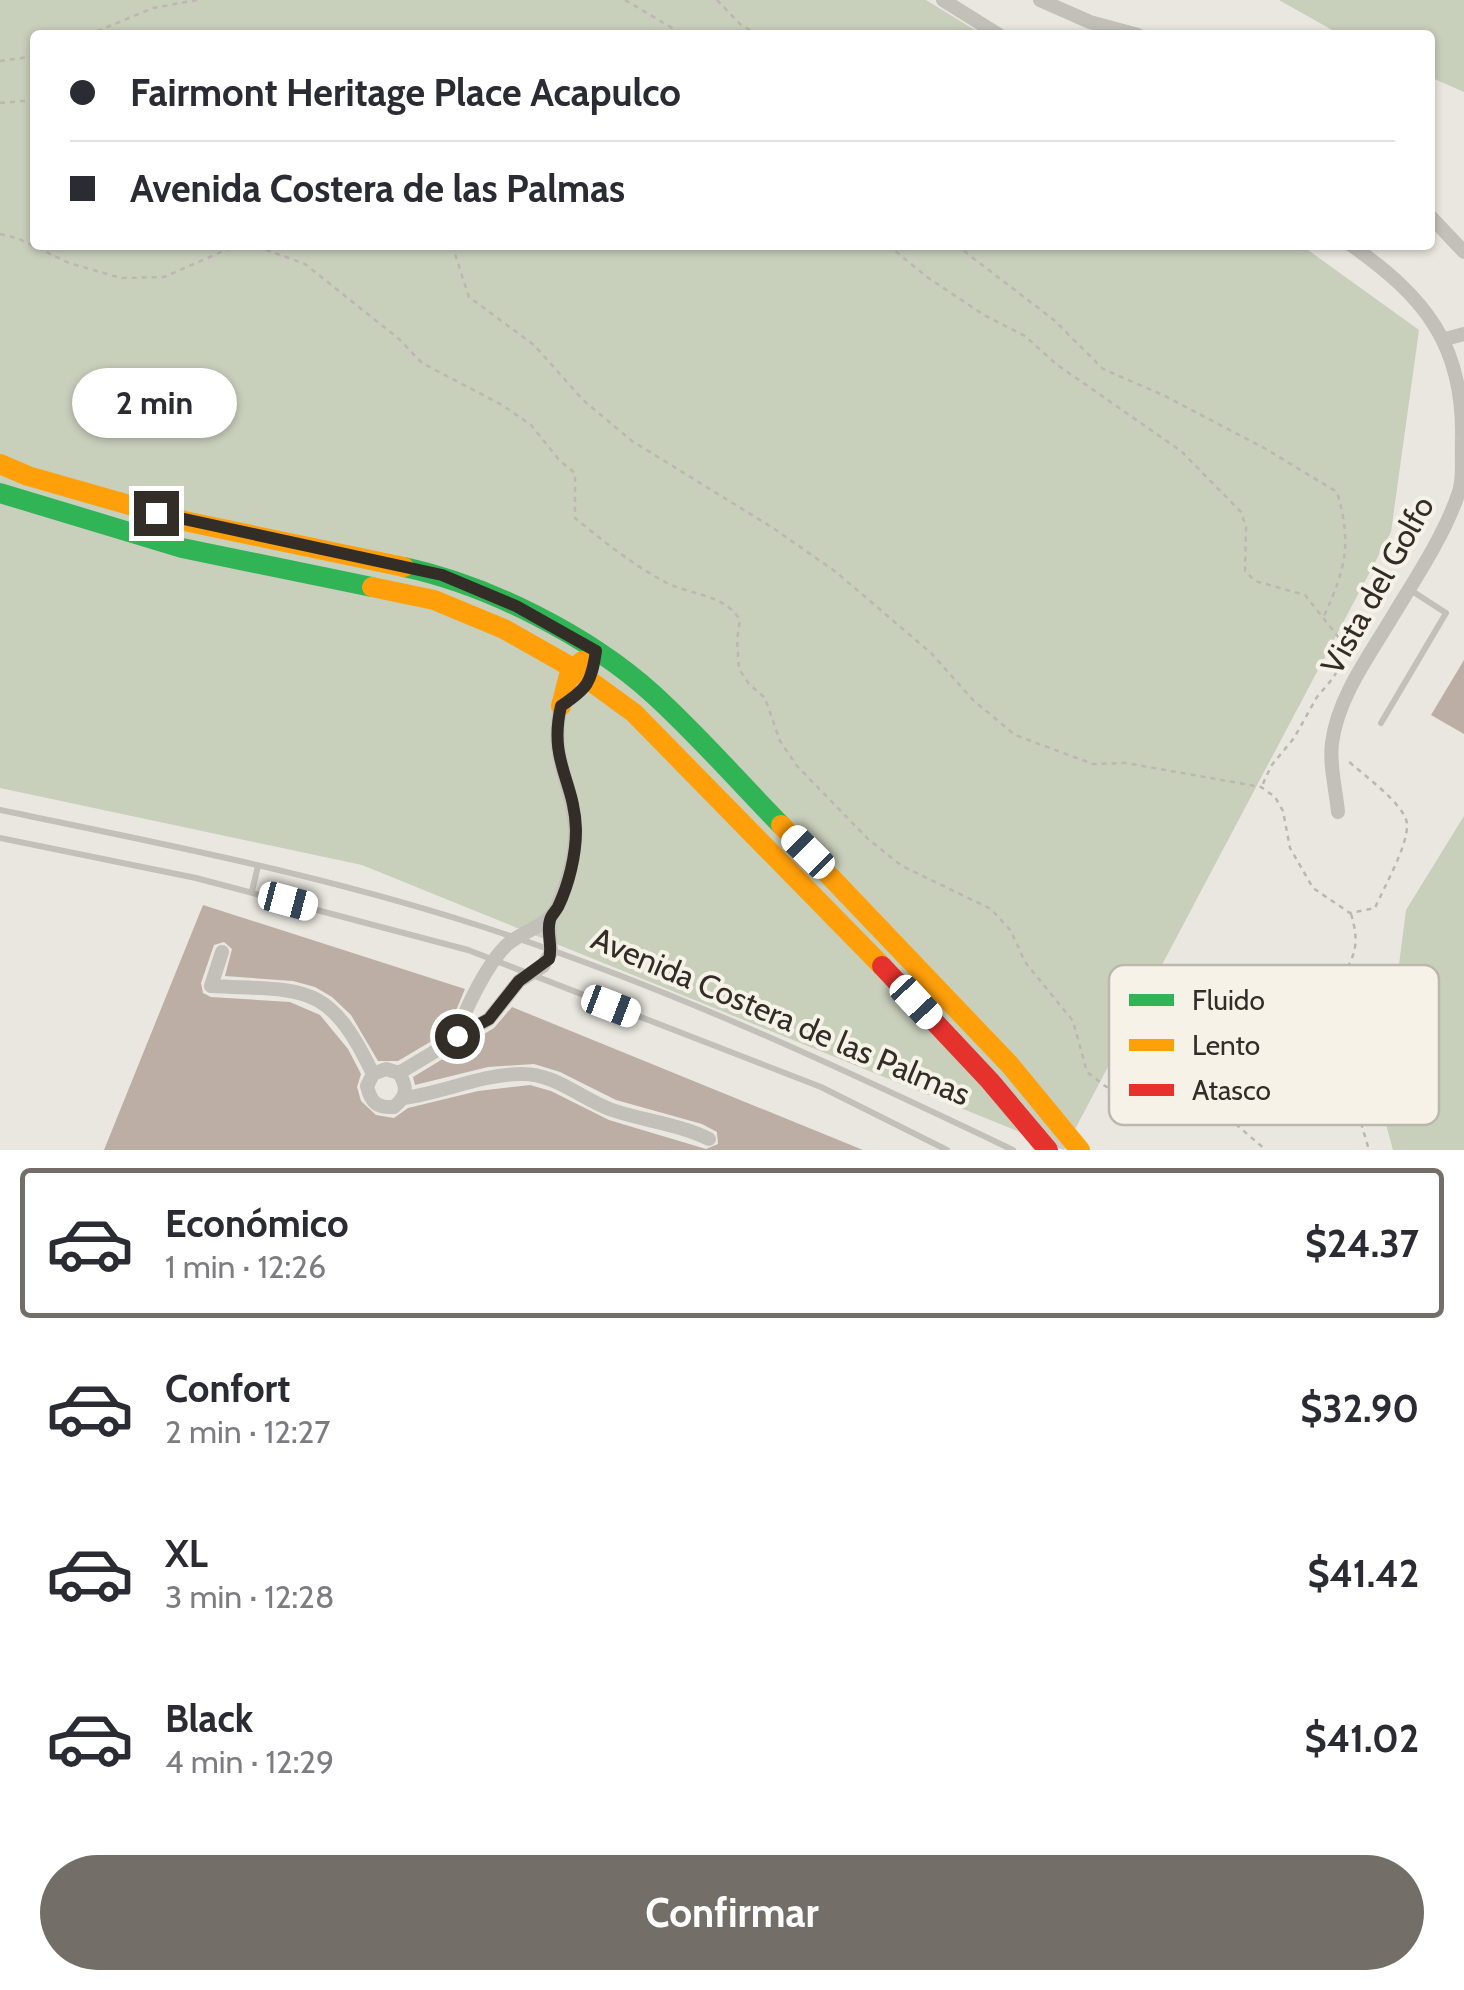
<!DOCTYPE html>
<html lang="es">
<head>
<meta charset="utf-8">
<style>
	:root { --surface:#fff; --page:#f7f7f7; --text:#2b2b33; --muted:#7c7c81; --line:#e1e1e2; --accent:#736e68 }
	body { margin:0; font-family:Cabin,sans-serif; background:var(--page); color:var(--text); height:100vh; display:flex; flex-direction:column; font-size:38px; white-space:nowrap }
	* { box-sizing:border-box; margin:0 }
	p { font-size:32px; color:var(--muted) }
	.icon { flex:none; width:55px; height:55px; fill:none; stroke:currentColor; stroke-width:2; stroke-linecap:round; stroke-linejoin:round }
	.map { position:relative; height:1150px; overflow:hidden }
	.side { display:flex; flex-direction:column; background:var(--surface); flex:1 }
	.side>* { flex:none }
	.banner { position:absolute; left:30px; top:30px; width:1405px; height:220px; border-radius:10px; box-shadow:0 2px 8px #0004; display:grid; align-content:center; height:220px; padding:0 40px; background:var(--surface) }
	.end { position:absolute; width:45px; height:45px; margin:-22px; border:12px solid #332d28; background:#fff; box-shadow:0 0 0 5px #fff }
	.from { border-radius:50% }
	.bubble { position:absolute; height:70px; border-radius:35px; background:var(--surface); box-shadow:0 2px 8px #0004; font-size:32px; font-weight:700; line-height:70px; text-align:center }
	.car { position:absolute; width:30px; height:60px; margin:-30px -15px; border-radius:12px; box-shadow:0 0 8px 2px #0007; background:linear-gradient(#fff 24%,#345 0 40%,#fff 0 76%,#345 0 86%,#fff 0) }
	.banner b { display:flex; align-items:center; gap:35px; height:95px; font-size:38px }
	.banner b+b { border-top:2px solid var(--line) }
	.banner i { width:25px; height:25px; background:var(--text) }
	ul { padding:18px 0 0; list-style:none }
	li { display:flex; align-items:center; gap:30px; height:150px; margin:0 20px 15px; padding:0 20px; border:5px solid transparent; border-radius:10px }
	li div { flex:1 }
	li b { display:block; font-size:38px }
	li em { font-style:normal; font-weight:700 }
	li.on { border-color:var(--accent) }
	li>.icon { width:90px; height:90px; stroke-width:1.5 }
	.primary-button { display:flex; gap:20px; margin-top:auto; padding:20px 40px }
	.primary-button a { flex:1; height:115px; border-radius:60px; background:var(--accent); color:#fff; font-size:40px; font-weight:700; line-height:115px; text-align:center }
	.map>svg:first-child { display:block }
	.green { fill:#c8cfbb }
	.building { fill:#bcaea4 }
	.lines { fill:none; stroke-linecap:round; stroke-linejoin:round }
	.path { stroke:#bcb7b1; stroke-width:2.5; stroke-dasharray:5 5; stroke-linecap:butt }
	.lane { stroke:#c3bfb9; stroke-width:6 }
	.street { stroke:#c3bfb9; stroke-width:14 }
	.fast { stroke:#30b455; stroke-width:20 }
	.slow { stroke:#ff9f0a; stroke-width:20 }
	.jam { stroke:#e5322d; stroke-width:20 }
	.route { stroke:#332d28; stroke-width:12 }
	.labels { text-anchor:middle; dominant-baseline:central; stroke-width:8; stroke-linejoin:round; paint-order:stroke }
	.street-label { font-size:32px; fill:#332d28; stroke:#f7f2e7 }
	.key { fill:#f7f2e7; stroke:#bcb7ae; stroke-width:2.5 }
	.key-label { font-size:28px; fill:#332d28 }
</style>
</head>
<body>
<div class="map">
<svg width="1464" height="1150" viewBox="0 0 1464 1150">
	<rect width="100%" height="100%" fill="#eae7e0"/>
	<path class="green" d="M 0,0 L 926,0 L 983,35 L 35,35 L 35,245 L 1301,245 L 1419,330 L 1391,532 L 1064,1150 L 362,865 L 0,788 Z
		M 1279,0 L 1464,0 L 1464,92 L 1430,77 L 1430,35 L 1341,35 Z
		M 1464,816 L 1464,1150 L 1393,1150 L 1381,1106 L 1406,910 Z"/>
	<path class="building" d="M 1464,660 L 1464,734 L 1431,715 Z
		M 203,905 L 465,989 L 447,1032 L 398,1061 L 378,1061 L 351,1015 L 332,997 L 315,987 L 293,981 L 225,976 L 232,949 L 224,942 L 214,945 L 201,983 L 203,993 L 211,997 L 290,1002 L 320,1015 L 348,1049 L 361,1074 L 357,1087 L 361,1101 L 376,1115 L 394,1118 L 408,1108 L 478,1091 L 530,1085 L 551,1091 L 609,1120 L 706,1149 L 718,1144 L 717,1132 L 702,1124 L 616,1100 L 560,1072 L 534,1064 L 488,1067 L 415,1085 L 413,1077 L 494,1028 L 512,1007 L 863,1150 L 104,1150 Z"/>
	<g class="lines">
		<path class="path" d="M 625,0 L 684,35
			M 717,0 L 740,24 L 758,35
			M 88,35 L 153,8 L 197,0
			M 0,61 L 35,56
			M 0,103 L 35,100
			M 0,234 L 17,238 L 69,263 L 121,278 L 164,277 L 228,249 L 264,249 L 305,264 L 399,339 L 422,363 L 502,405 L 531,425 L 560,461 L 575,473 L 575,518 C 603,541 633,565 665,582 C 692,596 723,593 740,620 L 737,640 L 739,669 L 749,684 L 765,698 L 780,741 L 797,766 L 868,839 L 902,866 L 991,909 L 1011,931 L 1025,962 L 1073,1021 L 1087,1072 L 1105,1086 L 1129,1098 L 1198,1106 L 1232,1121 L 1266,1150
			M 452,245 L 469,297 L 534,345 L 583,400 L 632,441 L 773,528 L 836,572 L 931,653 L 973,700 L 1015,735 L 1093,764 L 1126,763 L 1261,787 L 1275,797 L 1283,811 L 1290,848 L 1313,888 L 1350,913 L 1375,908 C 1384,887 1408,846 1407,824 C 1406,805 1361,773 1347,760
			M 888,245 L 927,277 L 984,315 L 1025,336 L 1056,364 L 1181,451 L 1241,512 L 1246,527 L 1245,571 L 1255,581 L 1305,595 L 1339,638 L 1341,661 L 1334,677 L 1317,697 L 1294,738 L 1271,766 L 1262,786
			M 956,245 L 1054,320 L 1103,369 L 1163,395 L 1266,449 L 1337,492 C 1352,543 1346,568 1324,616
			M 1351,914 C 1367,965 1336,968 1328,1011 L 1369,1150"/>
		<path class="lane" d="M 1381,723 L 1446,613 L 1412,591
			M 0,810 C 160,843 322,875 477,925 C 662,984 839,1067 1013,1150
			M 0,838 L 196,878 L 468,950 L 821,1087 L 947,1150
			M 252,891 L 258,866"/>
		<path class="street" d="M 943,0 L 999,35
			M 1040,0 L 1090,22 L 1138,35
			M 1430,216 L 1464,252
			M 1445,339 L 1464,334
			M 1338,812 C 1336,790 1329,764 1332,743 C 1338,696 1371,653 1394,614 C 1417,576 1445,534 1459,492 C 1464,477 1461,455 1462,439 C 1464,345 1425,297 1351,245
			M 222,952 L 211,986 C 305,991 328,980 373,1074
			M 457,1036 C 464,1010 489,960 509,943 C 529,927 551,927 560,900 C 569,877 577,851 575,826 C 571,777 549,759 561,706
			M 399,1073 C 408,1088 407,1096 394,1107 C 377,1108 371,1103 367,1086 L 373,1074 L 386,1069 L 399,1073 L 489,1019 L 519,981 L 543,966 L 551,952 L 549,922
			M 404,1098 C 443,1093 479,1075 519,1074 C 554,1072 581,1099 612,1110 C 645,1121 678,1124 709,1139"/>
		<path class="fast" d="M 0,493 L 182,548 L 372,587
			M 404,567 C 488,585 589,636 653,694 C 698,735 739,782 781,825"/>
		<path class="slow" d="M 0,464 L 28,476 L 189,522 L 404,567
			M 372,587 L 434,600 L 504,629 L 571,667 L 634,713 L 882,966
			M 561,706 L 569,675 L 582,661
			M 781,825 L 1010,1065 L 1080,1150"/>
		<path class="jam" d="M 882,966 L 990,1081 L 1048,1150"/>
	</g>
	<g class="lines">
		<path class="route" d="M 156,513 L 442,575 L 516,606 L 596,651 C 591,683 588,688 561,706 C 548,762 575,781 576,830 C 576,855 569,884 558,907 C 556,911 551,915 550,920 C 546,932 553,946 549,959 L 519,981 L 489,1019 L 457,1036"/>
	</g>
	<g class="labels">
		<g class="street-label">
			<text transform="translate(1377 585) rotate(-61)">Vista del Golfo</text>
			<text transform="translate(781 1016) rotate(23)">Avenida Costera de las Palmas</text>
		</g>
	</g>
	<rect x="1109" y="965" width="330" height="160" rx="15" class="key"/>
	<rect x="1129" y="994" width="45" height="12" fill="#30b455"/>
	<rect x="1129" y="1039" width="45" height="12" fill="#ff9f0a"/>
	<rect x="1129" y="1084" width="45" height="12" fill="#e5322d"/>
	<g class="key-label">
		<text x="1192" y="1010">Fluido</text>
		<text x="1192" y="1055">Lento</text>
		<text x="1192" y="1100">Atasco</text>
	</g>
</svg>
<i class="end from" style="left:457px;top:1036px"></i>
<i class="end" style="left:156px;top:513px"></i>
<div class="bubble" style="left:72px;top:368px;width:165px">2 min</div>
<i class="car" style="left:808px;top:852px;rotate:315deg"></i>
<i class="car" style="left:288px;top:901px;rotate:105deg"></i>
<i class="car" style="left:916px;top:1002px;rotate:137deg"></i>
<i class="car" style="left:611px;top:1006px;rotate:111deg"></i>
<div class="banner">
<b><i class="from"></i>Fairmont Heritage Place Acapulco</b>
<b><i></i>Avenida Costera de las Palmas</b>
</div>
</div>
<section class="side">
<ul>
<li class="on"><svg class="icon" aria-label="car" viewBox="0 0 24 24"><path d="M5 17H2v-5l4-1 3-4h7l3 4 3 1v5h-3M9 17h6M6 11h13"/><circle cx="7" cy="17" r="2"/><circle cx="17" cy="17" r="2"/></svg><div><b>Económico</b><p>1 min · 12:26</p></div><em>$24.37</em></li>
<li><svg class="icon" aria-label="car" viewBox="0 0 24 24"><path d="M5 17H2v-5l4-1 3-4h7l3 4 3 1v5h-3M9 17h6M6 11h13"/><circle cx="7" cy="17" r="2"/><circle cx="17" cy="17" r="2"/></svg><div><b>Confort</b><p>2 min · 12:27</p></div><em>$32.90</em></li>
<li><svg class="icon" aria-label="car" viewBox="0 0 24 24"><path d="M5 17H2v-5l4-1 3-4h7l3 4 3 1v5h-3M9 17h6M6 11h13"/><circle cx="7" cy="17" r="2"/><circle cx="17" cy="17" r="2"/></svg><div><b>XL</b><p>3 min · 12:28</p></div><em>$41.42</em></li>
<li><svg class="icon" aria-label="car" viewBox="0 0 24 24"><path d="M5 17H2v-5l4-1 3-4h7l3 4 3 1v5h-3M9 17h6M6 11h13"/><circle cx="7" cy="17" r="2"/><circle cx="17" cy="17" r="2"/></svg><div><b>Black</b><p>4 min · 12:29</p></div><em>$41.02</em></li>
</ul>
<div class="primary-button"><a>Confirmar</a></div>
</section>
</body>
</html>
